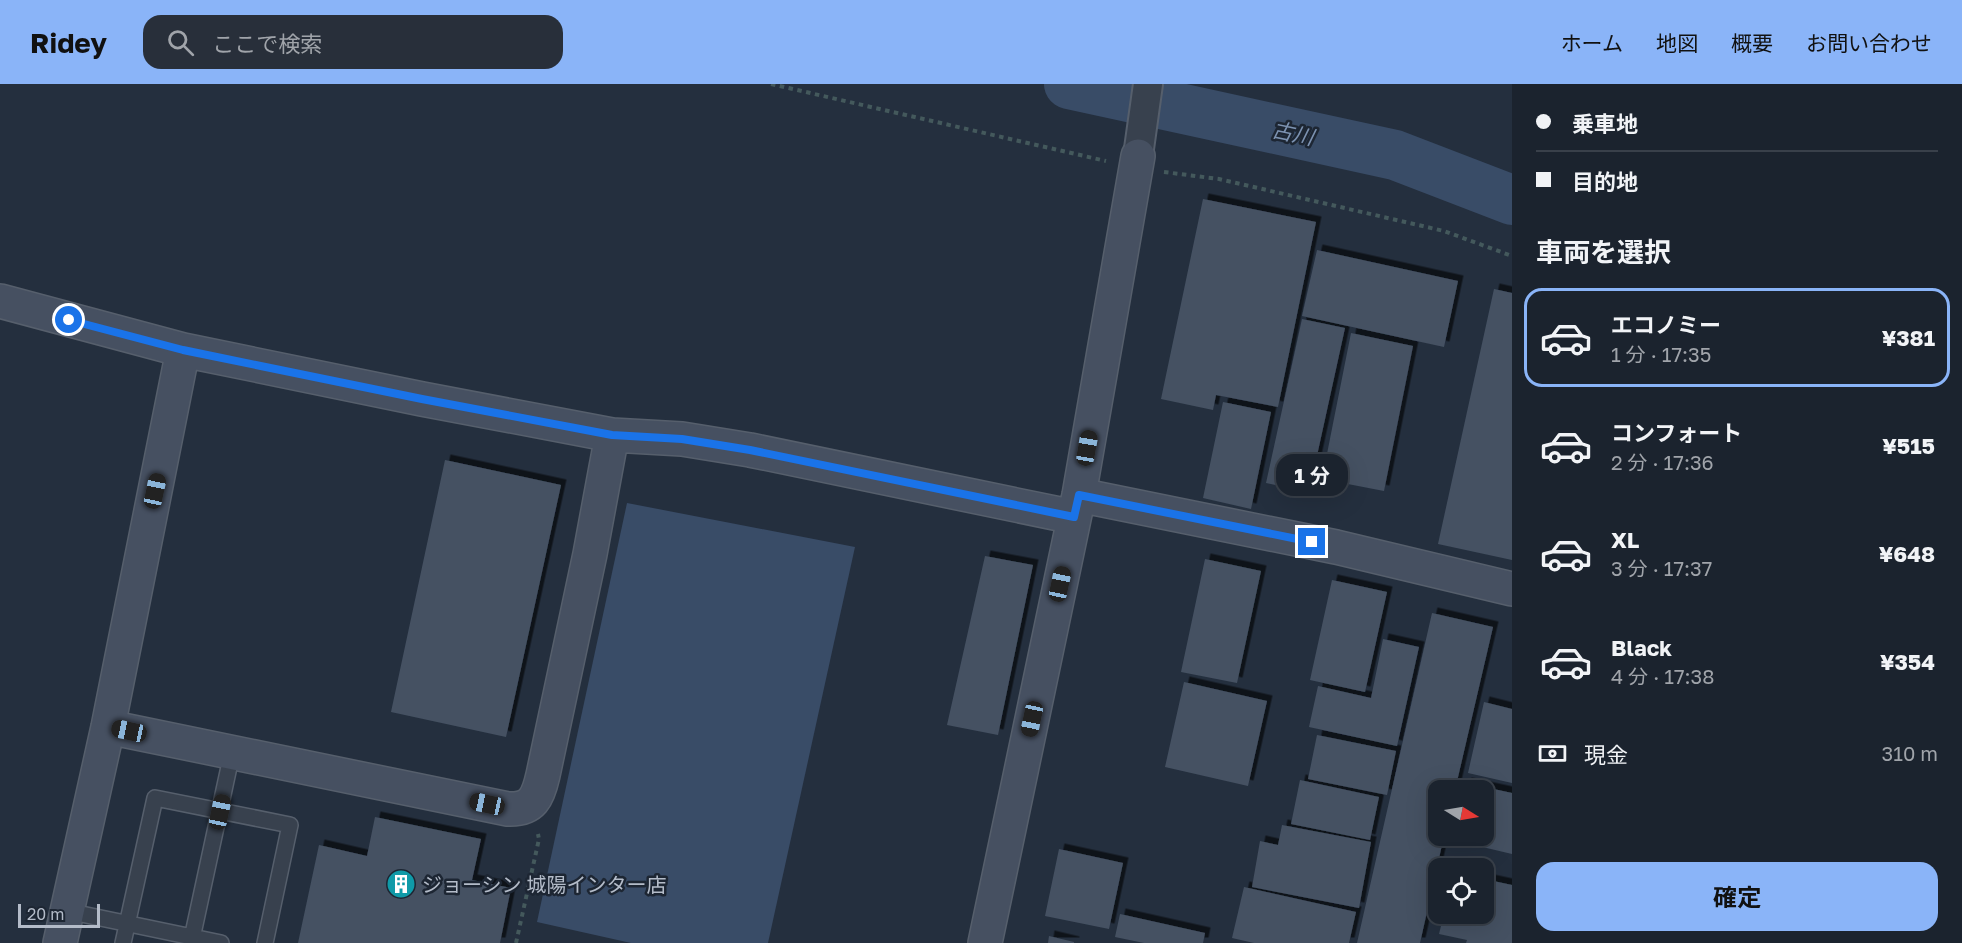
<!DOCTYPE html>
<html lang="ja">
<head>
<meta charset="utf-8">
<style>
	:root { --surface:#1b232e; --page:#282f3a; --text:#f1f3f6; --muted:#a0a4aa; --line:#39404a; --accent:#8ab4f8 }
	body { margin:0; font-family:"Golos Text","Noto Sans JP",sans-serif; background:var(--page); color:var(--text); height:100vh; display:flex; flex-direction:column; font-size:22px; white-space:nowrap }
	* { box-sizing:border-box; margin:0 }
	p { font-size:20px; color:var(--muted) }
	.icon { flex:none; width:33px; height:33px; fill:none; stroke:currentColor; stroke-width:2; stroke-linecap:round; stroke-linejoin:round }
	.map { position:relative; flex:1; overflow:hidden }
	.drawer { display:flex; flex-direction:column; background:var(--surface); width:450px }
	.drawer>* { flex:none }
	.guide { display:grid; align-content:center; height:132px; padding:0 24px; background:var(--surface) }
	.needle { width:39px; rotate:101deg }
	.tools { position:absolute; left:1428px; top:696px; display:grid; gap:12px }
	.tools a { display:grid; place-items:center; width:66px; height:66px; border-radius:12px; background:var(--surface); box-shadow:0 6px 24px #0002,0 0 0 2px var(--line); font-size:30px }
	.scale { position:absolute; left:18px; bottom:15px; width:82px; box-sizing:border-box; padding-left:6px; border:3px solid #b4bcc9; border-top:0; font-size:16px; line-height:21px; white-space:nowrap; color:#b4bcc9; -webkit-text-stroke:4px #1d2633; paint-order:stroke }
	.end { position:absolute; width:27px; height:27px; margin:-14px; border:8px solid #1a73e8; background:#fff; box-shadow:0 0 0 3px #fff }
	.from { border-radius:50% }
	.bubble { position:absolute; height:42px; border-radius:18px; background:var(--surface); box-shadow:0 6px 24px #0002,0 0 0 2px var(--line); font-size:20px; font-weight:700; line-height:42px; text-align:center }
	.car { position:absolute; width:18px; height:36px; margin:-18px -9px; border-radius:8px; box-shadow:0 0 4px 2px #0007; background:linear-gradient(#222 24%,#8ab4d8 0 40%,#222 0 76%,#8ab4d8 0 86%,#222 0) }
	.guide b { display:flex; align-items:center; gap:21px; height:57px; font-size:22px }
	.guide b+b { border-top:2px solid var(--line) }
	.guide i { width:15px; height:15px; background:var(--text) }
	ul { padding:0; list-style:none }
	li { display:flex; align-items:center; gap:18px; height:99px; margin:0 12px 9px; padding:0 12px; border:3px solid transparent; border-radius:18px }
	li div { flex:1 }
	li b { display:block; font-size:22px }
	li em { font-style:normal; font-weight:700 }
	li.active { border-color:var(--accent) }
	li>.icon { width:54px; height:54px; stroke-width:1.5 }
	h2 { padding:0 24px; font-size:27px; line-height:72px }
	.pay { display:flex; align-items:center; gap:15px; height:66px; padding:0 24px; font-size:22px }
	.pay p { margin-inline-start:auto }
	.button { display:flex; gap:12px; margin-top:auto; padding:12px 24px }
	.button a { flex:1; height:69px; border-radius:18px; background:var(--accent); color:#111; font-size:24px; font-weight:700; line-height:69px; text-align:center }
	header { display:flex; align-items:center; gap:36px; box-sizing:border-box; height:84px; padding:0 30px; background:var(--accent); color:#111 }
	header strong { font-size:28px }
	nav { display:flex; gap:33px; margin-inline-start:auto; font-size:21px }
	.search { width:420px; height:54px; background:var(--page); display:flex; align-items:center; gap:15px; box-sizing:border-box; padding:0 21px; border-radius:18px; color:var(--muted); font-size:22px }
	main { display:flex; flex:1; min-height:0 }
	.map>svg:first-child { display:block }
	.water { fill:#394c67 }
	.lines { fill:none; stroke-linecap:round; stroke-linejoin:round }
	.river { stroke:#394c67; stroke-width:50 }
	.building { fill:#455162; filter:url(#shadow) }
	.lane-casing { stroke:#565f6c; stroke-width:18 }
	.street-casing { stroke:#565f6c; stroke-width:32 }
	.secondary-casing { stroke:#565f6c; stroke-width:36 }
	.path { stroke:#44595c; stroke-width:4; stroke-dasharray:4.5 4.5; stroke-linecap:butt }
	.lane { stroke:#38414e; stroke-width:15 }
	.street { stroke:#38414e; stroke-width:28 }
	.secondary { stroke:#465061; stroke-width:33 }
	.route { stroke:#1a73e8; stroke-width:8 }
	.labels { text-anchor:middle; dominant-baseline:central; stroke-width:5; stroke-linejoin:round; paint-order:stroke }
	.poi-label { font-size:20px; fill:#b4bcc9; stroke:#1d2633; text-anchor:start }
	.water-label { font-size:21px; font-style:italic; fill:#7c92b1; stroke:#1d2633 }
</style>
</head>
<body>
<header>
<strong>Ridey</strong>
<div class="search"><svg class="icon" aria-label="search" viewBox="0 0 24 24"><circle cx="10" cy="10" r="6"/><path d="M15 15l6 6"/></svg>ここで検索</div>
<nav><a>ホーム</a><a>地図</a><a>概要</a><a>お問い合わせ</a></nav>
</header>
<main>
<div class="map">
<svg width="1512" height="859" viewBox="0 0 1512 859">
	<defs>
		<filter id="shadow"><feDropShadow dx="5.5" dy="-5.5" stdDeviation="0" flood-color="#0009"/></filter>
	</defs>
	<rect width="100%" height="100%" fill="#242f3e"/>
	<path class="water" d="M 627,419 L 855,463 L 768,859 L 631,859 L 537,838 Z"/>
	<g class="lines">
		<path class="river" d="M 1069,0 L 1395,71 L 1512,116"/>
	</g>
	<path class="building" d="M 1203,115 L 1316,138 L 1278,323 L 1216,311 L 1213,326 L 1161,315 Z
		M 1317,166 L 1458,197 L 1444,263 L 1302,232 Z
		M 1494,205 L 1512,209 L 1512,476 L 1438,460 Z
		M 1302,235 L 1345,244 L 1309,408 L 1266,399 Z
		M 1351,249 L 1413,262 L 1384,407 L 1322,395 Z
		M 1223,318 L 1271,328 L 1251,425 L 1203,414 Z
		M 445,376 L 561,401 L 506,653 L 391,628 Z
		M 985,472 L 1033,481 L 998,651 L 947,641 Z
		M 1205,475 L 1261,487 L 1237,599 L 1181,588 Z
		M 1332,496 L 1387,508 L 1365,608 L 1310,596 Z
		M 1432,529 L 1493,543 L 1455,706 L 1438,706 L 1438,752 L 1444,752 L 1420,859 L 1357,859 Z
		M 1383,555 L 1419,563 L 1397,662 L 1309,643 L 1318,602 L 1371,614 Z
		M 1184,598 L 1267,617 L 1248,702 L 1165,683 Z
		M 1484,618 L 1512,625 L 1512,699 L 1468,689 Z
		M 1317,651 L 1396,667 L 1387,711 L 1308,695 Z
		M 1300,696 L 1379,713 L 1370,756 L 1291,740 Z
		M 1466,699 L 1512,709 L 1512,770 L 1453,756 L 1454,752 L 1484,752 L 1484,706 L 1464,706 Z
		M 375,733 L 481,755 L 472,796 L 511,804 L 500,859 L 298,859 L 319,761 L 367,772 Z
		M 1282,741 L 1371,758 L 1359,824 L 1252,803 L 1260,757 L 1278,761 Z
		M 1059,765 L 1123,779 L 1109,845 L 1045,832 Z
		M 1484,795 L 1512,801 L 1512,859 L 1466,859 L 1467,856 L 1439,850 L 1444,830 L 1484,830 Z
		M 1244,803 L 1356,828 L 1349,859 L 1254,859 L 1232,854 Z
		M 1120,830 L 1205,849 L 1203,859 L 1144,859 L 1115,853 Z
		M 1049,852 L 1074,858 L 1074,859 L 1048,859 Z"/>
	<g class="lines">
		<g class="lane-casing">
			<path id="lane" d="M 67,827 L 221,859
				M 123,859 L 155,714 L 290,741 L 265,859
				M 191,859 L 232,669"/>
		</g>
		<g class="street-casing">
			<path id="street" d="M 1138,72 L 1148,0"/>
		</g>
		<g class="secondary-casing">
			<path id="secondary" d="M 0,217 L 183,266 L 422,315 L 612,351 L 682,355 L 750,366 L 1074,433
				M 1079,411 L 1336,463 L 1512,505
				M 108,643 L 508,725 C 533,726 538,713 543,691 L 590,470 L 612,351
				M 60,859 L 108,643 L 183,266
				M 985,859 L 1079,411 L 1138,72"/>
		</g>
		<path class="path" d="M 771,0 L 1106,77
			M 1164,88 L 1219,95 L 1444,147 L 1512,172
			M 516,859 L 539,755 L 538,750"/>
		<use href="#lane" class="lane"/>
		<use href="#street" class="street"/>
		<use href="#secondary" class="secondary"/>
	</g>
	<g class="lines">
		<path class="route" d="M 69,236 L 183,266 L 422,315 L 612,351 L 682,355 L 750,366 L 1074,433 L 1079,411 L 1312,458"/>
	</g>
	<defs>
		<g id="building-disc" transform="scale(1.5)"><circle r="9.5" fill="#0f9aa8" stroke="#1d2633"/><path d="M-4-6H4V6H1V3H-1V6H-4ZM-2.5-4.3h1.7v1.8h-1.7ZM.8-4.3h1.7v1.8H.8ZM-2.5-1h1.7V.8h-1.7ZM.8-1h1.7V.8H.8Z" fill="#fff"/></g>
	</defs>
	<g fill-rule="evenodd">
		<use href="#building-disc" x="401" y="800"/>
	</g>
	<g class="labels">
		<g class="poi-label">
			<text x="422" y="800">ジョーシン 城陽インター店</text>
		</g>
		<g class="water-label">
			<text transform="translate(1293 49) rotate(12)">古川</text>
		</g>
	</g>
</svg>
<div class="tools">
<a><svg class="needle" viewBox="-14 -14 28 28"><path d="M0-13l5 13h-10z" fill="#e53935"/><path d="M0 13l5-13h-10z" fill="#a0a4aa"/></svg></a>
<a><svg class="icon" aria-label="locate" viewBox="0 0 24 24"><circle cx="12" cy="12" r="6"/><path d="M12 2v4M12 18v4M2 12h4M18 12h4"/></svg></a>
</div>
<div class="scale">20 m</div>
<i class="end from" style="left:69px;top:236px"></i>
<i class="end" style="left:1312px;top:458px"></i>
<div class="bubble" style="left:1276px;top:370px;width:72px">1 分</div>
<i class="car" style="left:1087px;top:364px;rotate:10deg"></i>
<i class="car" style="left:155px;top:407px;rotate:12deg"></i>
<i class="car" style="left:1060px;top:500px;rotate:12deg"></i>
<i class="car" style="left:1032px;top:635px;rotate:192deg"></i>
<i class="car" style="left:129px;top:647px;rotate:282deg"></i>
<i class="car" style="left:487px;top:720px;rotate:282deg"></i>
<i class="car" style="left:220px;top:728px;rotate:12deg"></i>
</div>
<section class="drawer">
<div class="guide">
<b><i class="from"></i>乗車地</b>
<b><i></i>目的地</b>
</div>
<h2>車両を選択</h2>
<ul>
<li class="active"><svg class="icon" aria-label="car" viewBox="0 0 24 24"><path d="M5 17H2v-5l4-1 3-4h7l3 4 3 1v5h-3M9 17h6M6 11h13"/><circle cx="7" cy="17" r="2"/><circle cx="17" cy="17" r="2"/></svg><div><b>エコノミー</b><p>1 分 · 17:35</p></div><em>¥381</em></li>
<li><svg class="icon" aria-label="car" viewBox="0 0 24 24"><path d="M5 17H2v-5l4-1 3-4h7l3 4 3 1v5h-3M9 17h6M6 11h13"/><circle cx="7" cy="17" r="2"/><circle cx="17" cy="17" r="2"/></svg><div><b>コンフォート</b><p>2 分 · 17:36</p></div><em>¥515</em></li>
<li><svg class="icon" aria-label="car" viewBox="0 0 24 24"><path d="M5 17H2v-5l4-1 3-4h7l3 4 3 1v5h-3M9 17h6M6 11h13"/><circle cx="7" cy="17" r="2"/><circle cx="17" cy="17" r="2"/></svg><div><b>XL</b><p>3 分 · 17:37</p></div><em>¥648</em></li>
<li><svg class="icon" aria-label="car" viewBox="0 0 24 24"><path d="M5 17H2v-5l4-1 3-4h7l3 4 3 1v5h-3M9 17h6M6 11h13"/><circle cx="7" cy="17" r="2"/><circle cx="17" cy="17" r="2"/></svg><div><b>Black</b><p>4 分 · 17:38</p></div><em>¥354</em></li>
</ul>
<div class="pay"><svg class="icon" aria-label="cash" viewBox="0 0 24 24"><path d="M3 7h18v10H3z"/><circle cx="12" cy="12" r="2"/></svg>現金<p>310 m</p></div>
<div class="button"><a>確定</a></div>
</section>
</main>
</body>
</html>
